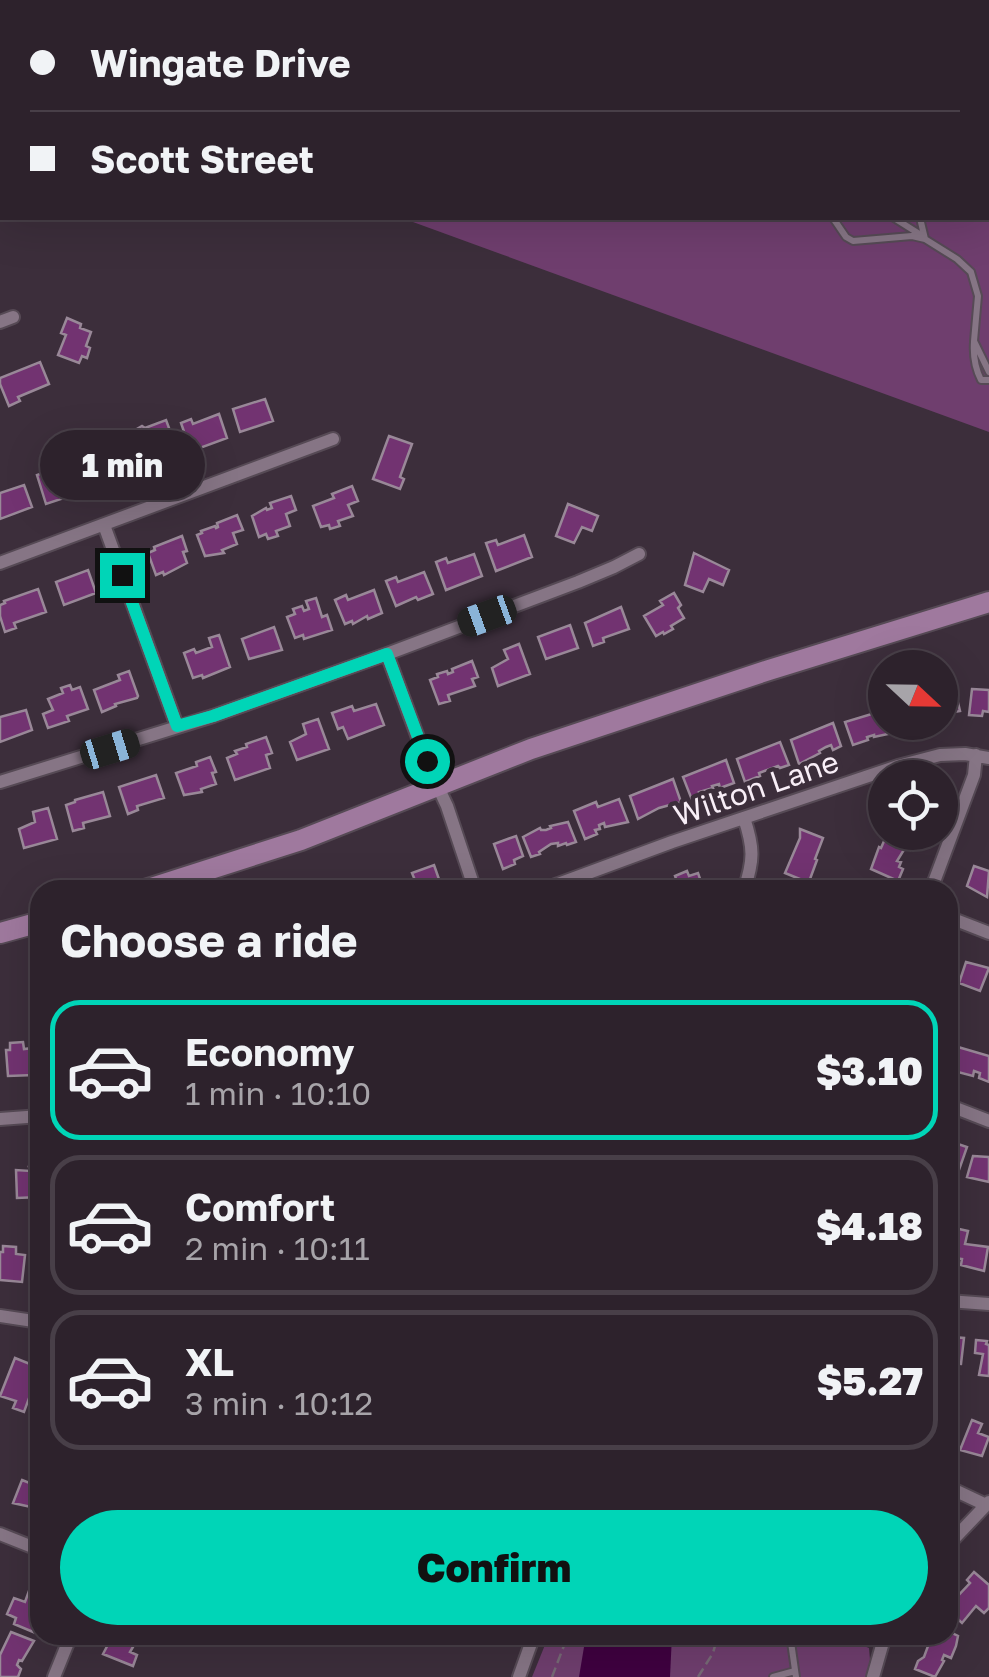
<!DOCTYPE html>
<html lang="en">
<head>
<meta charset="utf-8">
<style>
	:root { --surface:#2d222c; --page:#392f38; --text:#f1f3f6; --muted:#a7a4a9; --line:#483f48; --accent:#00d5b7 }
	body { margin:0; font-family:"Golos Text",sans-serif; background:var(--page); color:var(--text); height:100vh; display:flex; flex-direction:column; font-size:38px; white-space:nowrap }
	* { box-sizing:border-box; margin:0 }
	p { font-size:32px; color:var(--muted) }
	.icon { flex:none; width:55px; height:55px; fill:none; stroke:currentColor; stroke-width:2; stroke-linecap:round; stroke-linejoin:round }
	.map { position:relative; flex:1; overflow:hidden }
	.details { position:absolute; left:30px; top:880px; width:928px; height:765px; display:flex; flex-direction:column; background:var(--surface); border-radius:30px; box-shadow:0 10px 40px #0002,0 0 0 2px var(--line) }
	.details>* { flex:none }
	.guide { position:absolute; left:0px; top:0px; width:990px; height:220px; box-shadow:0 10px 40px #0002,0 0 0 2px var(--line); display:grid; align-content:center; height:220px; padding:0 30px; background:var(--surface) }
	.needle { width:65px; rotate:112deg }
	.fabs { position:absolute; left:868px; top:650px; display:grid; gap:20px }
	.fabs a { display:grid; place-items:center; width:90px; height:90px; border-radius:50%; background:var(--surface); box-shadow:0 10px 40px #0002,0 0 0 2px var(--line); font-size:50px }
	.end { position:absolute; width:45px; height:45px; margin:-22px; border:12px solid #00d5b7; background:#111; box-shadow:0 0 0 5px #111 }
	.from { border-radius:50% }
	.bubble { position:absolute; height:70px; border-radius:35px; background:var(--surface); box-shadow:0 10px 40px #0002,0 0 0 2px var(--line); font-size:32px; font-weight:800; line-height:70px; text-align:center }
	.car { position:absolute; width:30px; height:60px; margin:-30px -15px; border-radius:12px; box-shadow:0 0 8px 2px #0007; background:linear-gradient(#222 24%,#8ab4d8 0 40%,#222 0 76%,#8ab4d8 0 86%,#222 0) }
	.guide b { display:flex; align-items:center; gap:35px; height:95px; font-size:38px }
	.guide b+b { border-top:2px solid var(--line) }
	.guide i { width:25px; height:25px; background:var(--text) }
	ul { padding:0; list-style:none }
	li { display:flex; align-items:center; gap:30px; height:140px; margin:0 20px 15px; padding:0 10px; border:5px solid var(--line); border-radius:30px }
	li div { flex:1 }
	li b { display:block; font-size:38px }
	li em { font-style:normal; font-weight:800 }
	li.current { border-color:var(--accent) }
	li>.icon { width:90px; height:90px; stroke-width:1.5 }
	h2 { padding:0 30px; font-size:45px; line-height:120px }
	.action { display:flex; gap:20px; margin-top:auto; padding:20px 30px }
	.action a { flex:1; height:115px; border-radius:60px; background:var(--accent); color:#111; font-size:40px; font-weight:800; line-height:115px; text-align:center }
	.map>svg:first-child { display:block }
	.green { fill:#6f3e6e }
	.water { fill:#3f0040 }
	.building { fill:#723371; stroke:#998898; stroke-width:2.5 }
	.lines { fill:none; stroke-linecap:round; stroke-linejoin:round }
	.lane-casing { stroke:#564a55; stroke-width:10 }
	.street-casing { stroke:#564a55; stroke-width:16 }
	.primary-casing { stroke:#564a55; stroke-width:24 }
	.path { stroke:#766975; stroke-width:2.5; stroke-dasharray:10 5; stroke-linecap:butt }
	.lane { stroke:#867585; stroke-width:6 }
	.street { stroke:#867585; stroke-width:12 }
	.primary { stroke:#9f799e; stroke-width:20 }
	.route { stroke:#00d5b7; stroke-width:12 }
	.labels { text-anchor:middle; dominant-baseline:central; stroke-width:9; stroke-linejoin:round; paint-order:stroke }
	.street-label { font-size:30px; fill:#f8eef7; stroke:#3c2e3b }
</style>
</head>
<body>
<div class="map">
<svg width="989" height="1677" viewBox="0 0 989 1677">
	<rect width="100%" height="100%" fill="#3c2e3b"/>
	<path class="green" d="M 0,0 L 989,0 L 989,432 L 402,218 L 988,218 L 988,2 L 2,2 L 2,20 L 0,15 Z
		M 549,1635 L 836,1635 L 869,1648 L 870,1660 L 867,1677 L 532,1677 Z"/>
	<path class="water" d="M 591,1635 L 672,1635 L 670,1677 L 579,1677 L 584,1647 Z"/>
	<path class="building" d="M 67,318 L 81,324 L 80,328 L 91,332 L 86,346 L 90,348 L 87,358 L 82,356 L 79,363 L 58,355 L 66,335 L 61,333 Z
		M 40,362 L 49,384 L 18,397 L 20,401 L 9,406 L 0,384 L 0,378 Z
		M 265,399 L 273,421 L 240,432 L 233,409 Z
		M 219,414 L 227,438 L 200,448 L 199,445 L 190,449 L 181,423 L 191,419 L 193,424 Z
		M 166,420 L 179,455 L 164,460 L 159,448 L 138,455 L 130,433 L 142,426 L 145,428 Z
		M 389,436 L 412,444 L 400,477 L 404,479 L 400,489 L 373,479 Z
		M 123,450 L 131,473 L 93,484 L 84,459 L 95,455 L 97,460 Z
		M 72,463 L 80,484 L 59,493 L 61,499 L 46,504 L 37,475 Z
		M 24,485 L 32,507 L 0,519 L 0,493 Z
		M 352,486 L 358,501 L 348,505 L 353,516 L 338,521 L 340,526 L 330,529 L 329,525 L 321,527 L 313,506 L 334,498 L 332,494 Z
		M 291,496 L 296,510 L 286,514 L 290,526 L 276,531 L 278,536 L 268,539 L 266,534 L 259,537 L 252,516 L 266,508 L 267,510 L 272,508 L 270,503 Z
		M 568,504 L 598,516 L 592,531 L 582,527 L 574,543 L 556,536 Z
		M 237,515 L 243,530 L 233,533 L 237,544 L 222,550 L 224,553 L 205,556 L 197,535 L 202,533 L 201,531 L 215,526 L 216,528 L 218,527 L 217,523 Z
		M 524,535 L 532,557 L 496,571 L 486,543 L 496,540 L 498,545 Z
		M 182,536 L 187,551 L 183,552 L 187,563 L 164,575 L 163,572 L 156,575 L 148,553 L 155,550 L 154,547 Z
		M 694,553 L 729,570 L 723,585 L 709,579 L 703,592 L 685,585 Z
		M 474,554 L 482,576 L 446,590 L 436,562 L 446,558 L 448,563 Z
		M 88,570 L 96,593 L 64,605 L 56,582 Z
		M 424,572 L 433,594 L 418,600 L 416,597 L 396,606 L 386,581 L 396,577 L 398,582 Z
		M 38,589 L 46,612 L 14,623 L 16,628 L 5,632 L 0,616 L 0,605 L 5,603 L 4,601 Z
		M 374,590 L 382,613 L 368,619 L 367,616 L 353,624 L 352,621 L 345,624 L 335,600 L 346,595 L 348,600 Z
		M 674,593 L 681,605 L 678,608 L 684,618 L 671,626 L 673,629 L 664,634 L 663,632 L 656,636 L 644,616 L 663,605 L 660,601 Z
		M 316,598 L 322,617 L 327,615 L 332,630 L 304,639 L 303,635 L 295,638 L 287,617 L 295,614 L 293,609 L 302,606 L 304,611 L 309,609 L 306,601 Z
		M 621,607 L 629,629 L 603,638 L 604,642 L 593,646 L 585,623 Z
		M 570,625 L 578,648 L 546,659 L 538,637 Z
		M 274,627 L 282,650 L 249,659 L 242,639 Z
		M 219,635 L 230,667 L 203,678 L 202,675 L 193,678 L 184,653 L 194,649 L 196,653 L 212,647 L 209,638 Z
		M 519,644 L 530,674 L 498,686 L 492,668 L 508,659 L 504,650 Z
		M 472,661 L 478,677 L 472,679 L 475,686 L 448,695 L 450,701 L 439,704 L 430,680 L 438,677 L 437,674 L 447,671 L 448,674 L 453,672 L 452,669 Z
		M 129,671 L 138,696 L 137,698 L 115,704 L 116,706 L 102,712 L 94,690 L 120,680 L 118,675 Z
		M 70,685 L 72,690 L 80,687 L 88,709 L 67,716 L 69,721 L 48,728 L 43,714 L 53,710 L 48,699 L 63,693 L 61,688 Z
		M 954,686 L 960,711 L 948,713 L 949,718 L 940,720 L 940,689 Z
		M 972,689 L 989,690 L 989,712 L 983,711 L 982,716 L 969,715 Z
		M 376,704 L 384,725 L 348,739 L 343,727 L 338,729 L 332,713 L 352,706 L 354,711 Z
		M 26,710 L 32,730 L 0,742 L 0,717 Z
		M 885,710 L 885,722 L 894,722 L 897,732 L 874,737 L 874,735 L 867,737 L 868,740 L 853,745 L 845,722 Z
		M 318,719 L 329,749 L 297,760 L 290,742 L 306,734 L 303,724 Z
		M 833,723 L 841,746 L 833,750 L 831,745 L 826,747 L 819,751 L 820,753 L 799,764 L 791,740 Z
		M 266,737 L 272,753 L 266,755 L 270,768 L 235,780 L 227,758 L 237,754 L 235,751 L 247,747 L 246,744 Z
		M 780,742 L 789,765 L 780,768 L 778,766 L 759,773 L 760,776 L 745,782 L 737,759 Z
		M 210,757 L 216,772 L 212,773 L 216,784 L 201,789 L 202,792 L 184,795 L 176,773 L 197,766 L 196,762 Z
		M 726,760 L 734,783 L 720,788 L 719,784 L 712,786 L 713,788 L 699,792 L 701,797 L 692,800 L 683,777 Z
		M 156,775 L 164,798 L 137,806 L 138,810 L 128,814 L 119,787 Z
		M 673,779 L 681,802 L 659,808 L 638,819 L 630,796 Z
		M 103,792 L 110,816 L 83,823 L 84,828 L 73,831 L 66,805 L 75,802 L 75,800 Z
		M 619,799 L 628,822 L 605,827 L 604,823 L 599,825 L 600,829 L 595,830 L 597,834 L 585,839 L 574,811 L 596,802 L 598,807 Z
		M 48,808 L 57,839 L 24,848 L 19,829 L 35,822 L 33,812 Z
		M 568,822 L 576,842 L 567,845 L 566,843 L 558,846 L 558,843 L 551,844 L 539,852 L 540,854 L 531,857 L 523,837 L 540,828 L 541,830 L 546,830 L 551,828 L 550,826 Z
		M 800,829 L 823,838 L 815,859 L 817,860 L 810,879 L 813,881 L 812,884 L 785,873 L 800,838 Z
		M 888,832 L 902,832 L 915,838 L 910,850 L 905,848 L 897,861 L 901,862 L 899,867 L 903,869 L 898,881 L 871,869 L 879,847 L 881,848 Z
		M 516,836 L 523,856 L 514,860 L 515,864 L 503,869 L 494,844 Z
		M 434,865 L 441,885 L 432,890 L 419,890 L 412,873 Z
		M 974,866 L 989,871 L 987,897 L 967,886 Z
		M 687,871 L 689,876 L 698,873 L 704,890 L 680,890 L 675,876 Z
		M 966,962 L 989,968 L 980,991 L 959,983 Z
		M 23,1042 L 24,1049 L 33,1048 L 34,1075 L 8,1076 L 6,1050 L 10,1050 L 10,1043 Z
		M 958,1047 L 989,1056 L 989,1082 L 979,1078 L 980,1073 L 974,1071 L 973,1076 L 950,1070 Z
		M 952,1142 L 967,1147 L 959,1170 L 948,1166 L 948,1143 L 951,1144 Z
		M 973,1156 L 989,1157 L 989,1182 L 967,1177 Z
		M 29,1167 L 40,1167 L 40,1197 L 17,1198 L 16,1170 L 30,1171 Z
		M 950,1227 L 968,1231 L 965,1244 L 988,1247 L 984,1271 L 961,1265 L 962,1259 L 955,1258 L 955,1260 L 949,1259 L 948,1263 Z
		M 3,1246 L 16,1247 L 16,1254 L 25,1255 L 22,1282 L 0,1280 L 0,1252 L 3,1252 Z
		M 952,1337 L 964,1338 L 961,1364 L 948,1363 L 948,1341 L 951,1341 Z
		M 976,1340 L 987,1341 L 986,1344 L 989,1345 L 989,1376 L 979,1375 L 983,1354 L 975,1353 Z
		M 15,1358 L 40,1368 L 24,1412 L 13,1408 L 16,1401 L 0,1396 Z
		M 972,1420 L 982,1424 L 978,1433 L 989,1437 L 982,1456 L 960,1450 Z
		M 22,1480 L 40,1487 L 40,1509 L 13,1503 Z
		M 974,1572 L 989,1585 L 989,1608 L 984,1613 L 976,1606 L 962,1623 L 948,1610 L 948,1604 L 952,1599 L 953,1601 L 970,1583 L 967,1580 Z
		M 40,1587 L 38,1622 L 40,1628 L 38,1634 L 14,1624 L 16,1618 L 7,1614 L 14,1598 L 25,1602 L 30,1588 L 38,1591 Z
		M 948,1631 L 958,1636 L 956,1646 L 951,1658 L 944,1655 L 942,1660 L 944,1661 L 935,1677 L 915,1669 L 918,1661 L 924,1657 L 931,1638 L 927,1635 L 948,1635 Z
		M 11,1632 L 34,1641 L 22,1661 L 19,1660 L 17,1665 L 21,1669 L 18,1677 L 0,1677 L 0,1655 Z
		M 113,1635 L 140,1635 L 130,1652 L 137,1655 L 133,1666 L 103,1654 Z"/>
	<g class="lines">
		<g class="lane-casing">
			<path id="lane" d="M 353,0 L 412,2
				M 915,0 L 915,2
				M 861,2 L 861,0
				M 833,218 L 846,237 L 853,241 L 912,236 L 925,239
				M 894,218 L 921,235
				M 920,218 L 925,239 L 957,259 L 971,272 L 978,296 L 974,341 L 989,372
				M 974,342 C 973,356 975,368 981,380 L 989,380
				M 790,1635 L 796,1677
				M 773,1677 L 795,1671"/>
		</g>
		<g class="street-casing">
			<path id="street" d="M 0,322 L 13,317
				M 104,525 L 177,726
				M 0,563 L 333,439
				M 387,654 L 430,770 L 447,806 L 475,890
				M 0,782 L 213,716 L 387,654 L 578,582 L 614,567 L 639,554
				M 542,890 L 672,842 L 898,766 L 940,755 L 965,754 L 989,758
				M 744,890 C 754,860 754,848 744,818
				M 931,890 L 974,775 L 976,755
				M 948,917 L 989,933
				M 948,1105 L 989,1121
				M 0,1119 L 40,1116
				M 948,1301 L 989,1304
				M 0,1316 L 40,1322
				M 948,1487 L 986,1505
				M 0,1534 L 40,1550
				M 948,1545 L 989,1502
				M 54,1677 L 71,1635
				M 519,1677 L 534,1635
				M 873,1677 L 885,1635"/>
		</g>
		<g class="primary-casing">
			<path id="primary" d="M 145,890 L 301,840 L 531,749 L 769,670 L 989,602
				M 0,933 L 40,922"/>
		</g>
		<path class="path" d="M 552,1677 L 568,1635
			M 698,1677 L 713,1653 L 718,1635"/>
		<use href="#lane" class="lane"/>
		<use href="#street" class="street"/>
		<use href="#primary" class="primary"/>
	</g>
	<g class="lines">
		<path class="route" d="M 122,575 L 177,726 L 213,716 L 387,654 L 427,761"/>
	</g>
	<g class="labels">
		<g class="street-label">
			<text transform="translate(756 788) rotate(-19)">Wilton Lane</text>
		</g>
	</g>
</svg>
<div class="fabs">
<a><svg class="needle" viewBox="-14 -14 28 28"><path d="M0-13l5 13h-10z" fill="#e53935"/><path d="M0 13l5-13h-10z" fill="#a7a4a9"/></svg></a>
<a><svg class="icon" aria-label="locate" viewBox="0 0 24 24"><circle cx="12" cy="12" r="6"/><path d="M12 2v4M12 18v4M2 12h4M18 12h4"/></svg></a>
</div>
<i class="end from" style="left:427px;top:761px"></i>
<i class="end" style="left:122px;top:575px"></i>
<div class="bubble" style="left:40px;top:430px;width:165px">1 min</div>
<i class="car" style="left:487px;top:616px;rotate:250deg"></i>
<i class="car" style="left:110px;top:749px;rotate:73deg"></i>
<div class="guide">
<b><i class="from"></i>Wingate Drive</b>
<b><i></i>Scott Street</b>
</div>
<section class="details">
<h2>Choose a ride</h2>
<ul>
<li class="current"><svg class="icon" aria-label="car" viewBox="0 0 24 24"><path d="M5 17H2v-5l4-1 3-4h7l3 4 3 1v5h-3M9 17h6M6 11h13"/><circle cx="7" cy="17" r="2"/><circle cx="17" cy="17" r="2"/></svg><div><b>Economy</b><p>1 min · 10:10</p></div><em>$3.10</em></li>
<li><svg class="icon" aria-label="car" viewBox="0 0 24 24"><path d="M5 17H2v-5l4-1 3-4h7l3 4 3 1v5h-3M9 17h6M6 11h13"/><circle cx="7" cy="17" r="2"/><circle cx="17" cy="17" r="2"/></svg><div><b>Comfort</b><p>2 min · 10:11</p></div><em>$4.18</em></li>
<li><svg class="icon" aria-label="car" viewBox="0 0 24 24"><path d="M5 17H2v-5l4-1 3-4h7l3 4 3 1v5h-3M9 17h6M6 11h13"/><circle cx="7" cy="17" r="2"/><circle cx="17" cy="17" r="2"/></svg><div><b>XL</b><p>3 min · 10:12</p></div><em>$5.27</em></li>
</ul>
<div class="action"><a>Confirm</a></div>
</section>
</div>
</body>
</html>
